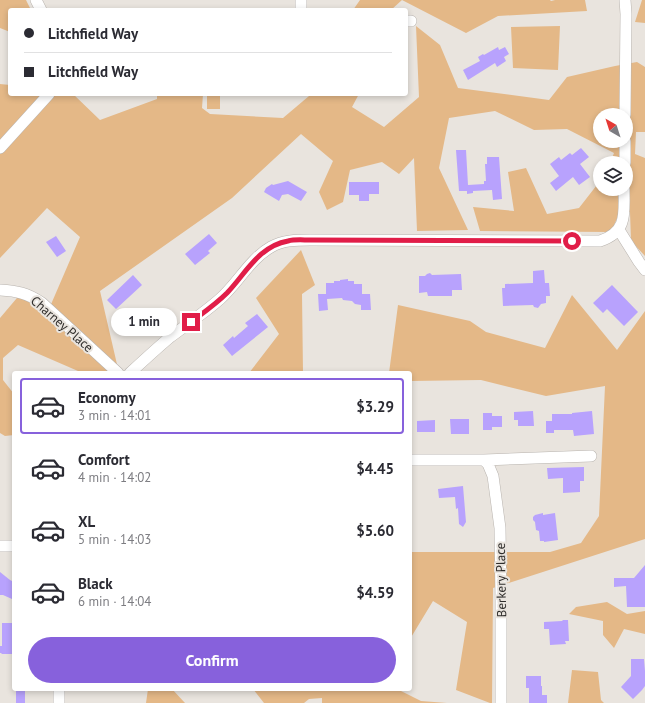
<!DOCTYPE html>
<html lang="en">
<head>
<meta charset="utf-8">
<style>
	:root { --surface:#fff; --page:#f7f7f7; --text:#2b2b33; --muted:#7c7c81; --line:#e1e1e2; --accent:#8761dc }
	body { margin:0; font-family:"PT Sans",sans-serif; background:var(--page); color:var(--text); height:100vh; display:flex; flex-direction:column; font-size:15px; white-space:nowrap }
	* { box-sizing:border-box; margin:0 }
	p { font-size:13px; color:var(--muted) }
	.icon { flex:none; width:22px; height:22px; fill:none; stroke:currentColor; stroke-width:2; stroke-linecap:round; stroke-linejoin:round }
	.map { position:relative; flex:1; overflow:hidden }
	.panel { position:absolute; left:12px; top:371px; width:400px; height:320px; display:flex; flex-direction:column; background:var(--surface); border-radius:4px; box-shadow:0 2px 6px #0003 }
	.panel>* { flex:none }
	.hud { position:absolute; left:8px; top:8px; width:400px; height:88px; border-radius:4px; box-shadow:0 2px 6px #0003; display:grid; align-content:center; height:88px; padding:0 16px; background:var(--surface) }
	.needle { width:26px; rotate:321deg }
	.fabs { position:absolute; left:593px; top:108px; display:grid; gap:8px }
	.fabs a { display:grid; place-items:center; width:40px; height:40px; border-radius:50%; background:var(--surface); box-shadow:0 2px 6px #0003; font-size:20px }
	.end { position:absolute; width:18px; height:18px; margin:-9px; border:5px solid #e11d48; background:#fff; box-shadow:0 0 0 2px #fff }
	.from { border-radius:50% }
	.bubble { position:absolute; height:28px; border-radius:14px; background:var(--surface); box-shadow:0 2px 6px #0003; font-size:13px; font-weight:700; line-height:28px; text-align:center }
	.hud b { display:flex; align-items:center; gap:14px; height:38px; font-size:15px }
	.hud b+b { border-top:1px solid var(--line) }
	.hud i { width:10px; height:10px; background:var(--text) }
	ul { padding:7px 0 0; list-style:none }
	li { display:flex; align-items:center; gap:12px; height:56px; margin:0 8px 6px; padding:0 8px; border:2px solid transparent; border-radius:4px }
	li div { flex:1 }
	li b { display:block; font-size:15px }
	li em { font-style:normal; font-weight:700 }
	li.selected { border-color:var(--accent) }
	li>.icon { width:36px; height:36px; stroke-width:1.5 }
	.cta { display:flex; gap:8px; margin-top:auto; padding:8px 16px }
	.cta a { flex:1; height:46px; border-radius:24px; background:var(--accent); color:#fff; font-size:16px; font-weight:700; line-height:46px; text-align:center }
	.map>svg:first-child { display:block }
	.green { fill:#e4b887; fill-rule:evenodd }
	.building { fill:#b8a2fd }
	.lines { fill:none; stroke-linecap:round; stroke-linejoin:round }
	.minor-casing { stroke:#b8b3ae; stroke-width:12 }
	.minor { stroke:#fff; stroke-width:11 }
	.route { stroke:#e11d48; stroke-width:5 }
	.labels { text-anchor:middle; dominant-baseline:central; stroke-width:4; stroke-linejoin:round; paint-order:stroke }
	.street-label { font-size:13px; fill:#302e2c; stroke:#e9e4de }
</style>
</head>
<body>
<div class="map">
<svg width="645" height="703" viewBox="0 0 645 703">
	<rect width="100%" height="100%" fill="#e9e4de"/>
	<path class="green" d="M 0,0 L 26,0 L 31,10 L 10,10 L 10,32 L 0,28 Z
		M 360,0 L 550,0 L 551,1 L 555,0 L 585,0 L 587,11 L 498,16 L 466,33 L 402,0 L 391,10 L 353,10 Z
		M 642,0 L 645,0 L 645,23 L 635,22 Z
		M 416,26 L 440,45 L 458,88 L 549,100 L 567,77 L 615,66 L 637,62 L 645,67 L 645,132 L 636,132 L 635,154 L 645,158 L 645,256 L 631,241 L 630,212 L 619,214 L 611,232 L 480,231 L 473,207 L 514,211 L 508,172 L 526,168 L 547,214 L 579,208 L 600,181 L 600,189 L 626,189 L 626,163 L 610,163 L 614,153 L 567,129 L 534,130 L 495,111 L 449,118 L 439,168 L 468,230 L 417,231 L 414,158 L 399,174 L 382,162 L 350,170 L 343,202 L 327,210 L 319,192 L 333,161 L 301,134 L 232,198 L 100,291 L 119,373 L 79,373 L 78,371 L 18,345 L 3,358 L 3,380 L 14,394 L 14,435 L 5,436 L 0,433 L 0,318 L 22,292 L 49,309 L 80,237 L 47,208 L 0,258 L 0,84 L 10,85 L 10,94 L 73,94 L 100,120 L 157,99 L 157,94 L 203,94 L 202,108 L 210,114 L 283,118 L 309,96 L 309,94 L 359,94 L 352,107 L 384,127 L 419,97 ZM 600,115 L 626,115 L 626,141 L 600,141 Z
		M 560,26 L 558,70 L 513,68 L 511,27 Z
		M 207,94 L 220,94 L 220,109 L 207,109 Z
		M 301,250 L 315,285 L 302,294 L 303,373 L 249,373 L 279,334 L 256,298 Z
		M 572,295 L 617,350 L 645,311 L 645,539 L 493,588 L 492,703 L 490,703 L 456,690 L 467,622 L 433,601 L 410,639 L 410,552 L 550,552 L 581,543 L 599,516 L 605,386 L 546,396 L 481,380 L 410,381 L 410,373 L 389,373 L 398,305 L 470,321 L 486,332 L 545,348 Z
		M 607,602 L 627,614 L 645,611 L 645,634 L 624,629 L 614,648 L 603,635 L 603,621 L 569,614 L 576,607 Z
		M 572,670 L 598,672 L 601,700 L 604,703 L 568,703 Z
		M 148,689 L 172,689 L 185,703 L 146,703 Z
		M 253,689 L 397,689 L 421,701 L 447,703 L 322,703 L 322,698 L 309,699 L 304,703 L 264,703 Z"/>
	<path class="building" d="M 498,47 L 499,50 L 505,47 L 509,54 L 504,57 L 506,61 L 497,67 L 495,63 L 468,80 L 463,70 L 480,61 L 478,57 L 483,54 L 484,55 Z
		M 581,148 L 589,157 L 580,164 L 590,177 L 579,185 L 573,177 L 556,191 L 550,183 L 559,176 L 550,164 L 559,157 L 561,160 L 570,153 L 572,155 Z
		M 456,150 L 466,150 L 468,185 L 484,184 L 484,181 L 486,181 L 485,164 L 487,164 L 487,157 L 499,157 L 502,199 L 493,200 L 492,190 L 473,191 L 473,193 L 467,194 L 467,191 L 459,191 Z
		M 288,181 L 307,192 L 301,201 L 288,194 L 282,195 L 279,201 L 264,192 L 266,188 L 272,184 L 273,185 Z
		M 349,182 L 379,182 L 379,194 L 369,194 L 369,201 L 359,201 L 359,195 L 349,195 Z
		M 209,234 L 217,243 L 208,251 L 210,253 L 195,265 L 185,254 Z
		M 56,236 L 66,251 L 57,257 L 46,242 Z
		M 544,270 L 545,283 L 549,283 L 550,296 L 546,296 L 546,303 L 541,304 L 538,308 L 534,307 L 533,305 L 503,306 L 502,288 L 505,288 L 505,284 L 533,283 L 533,271 Z
		M 430,273 L 432,275 L 461,274 L 462,290 L 452,290 L 452,296 L 428,296 L 427,292 L 419,293 L 419,276 L 425,276 L 427,274 Z
		M 133,275 L 142,285 L 116,309 L 107,300 Z
		M 348,279 L 348,281 L 354,281 L 354,284 L 362,284 L 362,294 L 370,294 L 371,310 L 361,310 L 361,305 L 355,304 L 352,301 L 343,300 L 342,298 L 327,299 L 328,310 L 319,311 L 318,294 L 326,294 L 326,283 L 334,283 L 334,281 L 340,281 L 340,280 Z
		M 612,285 L 638,312 L 624,326 L 607,309 L 603,313 L 593,303 Z
		M 257,314 L 268,327 L 232,356 L 223,345 L 233,336 L 234,338 L 248,326 L 245,323 Z
		M 533,411 L 534,426 L 518,426 L 518,420 L 514,420 L 514,412 Z
		M 592,411 L 594,434 L 574,436 L 573,430 L 554,430 L 554,433 L 546,433 L 546,421 L 552,421 L 552,414 L 572,414 L 572,413 Z
		M 483,413 L 492,413 L 492,416 L 502,416 L 502,427 L 492,427 L 492,430 L 483,430 Z
		M 450,419 L 469,419 L 469,434 L 451,434 Z
		M 435,420 L 435,432 L 417,432 L 417,421 Z
		M 584,467 L 584,481 L 580,481 L 580,492 L 563,493 L 563,478 L 548,479 L 547,468 Z
		M 463,486 L 466,522 L 463,527 L 459,524 L 458,508 L 456,509 L 455,497 L 439,498 L 438,489 Z
		M 543,513 L 543,515 L 555,513 L 558,540 L 544,542 L 544,541 L 540,541 L 539,531 L 536,530 L 535,522 L 533,520 L 533,517 L 535,515 Z
		M 645,565 L 645,607 L 627,607 L 626,586 L 614,587 L 614,578 L 634,578 Z
		M 0,572 L 10,580 L 14,582 L 14,597 L 13,597 L 12,599 L 3,595 L 0,595 Z
		M 563,620 L 568,620 L 569,641 L 565,641 L 566,644 L 550,645 L 549,629 L 544,629 L 544,622 L 562,621 Z
		M 2,623 L 14,623 L 14,654 L 1,654 L 2,653 L 0,653 L 0,646 L 2,646 Z
		M 631,659 L 644,659 L 645,671 L 645,686 L 642,690 L 633,699 L 621,687 L 631,676 Z
		M 526,676 L 541,676 L 541,686 L 542,686 L 542,695 L 547,695 L 547,703 L 529,703 L 529,688 L 526,688 Z
		M 16,690 L 25,691 L 25,703 L 16,703 Z"/>
	<g class="lines">
		<g class="minor-casing">
			<path id="minor" d="M 36,0 L 41,10
				M 301,0 L 301,10
				M 625,0 L 626,14 L 625,115
				M 406,21 L 411,21
				M 0,148 L 49,94
				M 625,163 L 625,141
				M 619,230 L 639,262 L 645,270
				M 0,290 C 17,291 27,293 42,303 L 118,373
				M 130,373 C 143,361 156,349 169,338 C 186,325 204,313 220,299 C 238,283 250,259 271,247 C 283,240 297,240 310,240 L 600,241 C 628,232 624,213 624,189
				M 410,460 L 484,460 L 488,464 L 493,476 L 500,528 L 501,600 L 501,703
				M 484,460 L 591,456
				M 0,546 L 14,546
				M 59,689 L 59,703"/>
		</g>
		<use href="#minor" class="minor"/>
	</g>
	<g class="lines">
		<path class="route" d="M 191,322 C 203,313 216,304 227,293 C 246,273 259,246 288,241 C 295,239 303,240 310,240 L 572,241"/>
	</g>
	<g class="labels">
		<g class="street-label">
			<text transform="translate(62 324) rotate(41)">Charney Place</text>
			<text transform="translate(501 580) rotate(-91)">Berkery Place</text>
		</g>
	</g>
</svg>
<div class="fabs">
<a><svg class="needle" viewBox="-14 -14 28 28"><path d="M0-13l5 13h-10z" fill="#e53935"/><path d="M0 13l5-13h-10z" fill="#7c7c81"/></svg></a>
<a><svg class="icon" aria-label="layers" viewBox="0 0 24 24"><path d="M12 4l9 5-9 5-9-5zM3 14l9 5 9-5"/></svg></a>
</div>
<i class="end from" style="left:572px;top:241px"></i>
<i class="end" style="left:191px;top:322px"></i>
<div class="bubble" style="left:111px;top:308px;width:66px">1 min</div>
<div class="hud">
<b><i class="from"></i>Litchfield Way</b>
<b><i></i>Litchfield Way</b>
</div>
<section class="panel">
<ul>
<li class="selected"><svg class="icon" aria-label="car" viewBox="0 0 24 24"><path d="M5 17H2v-5l4-1 3-4h7l3 4 3 1v5h-3M9 17h6M6 11h13"/><circle cx="7" cy="17" r="2"/><circle cx="17" cy="17" r="2"/></svg><div><b>Economy</b><p>3 min · 14:01</p></div><em>$3.29</em></li>
<li><svg class="icon" aria-label="car" viewBox="0 0 24 24"><path d="M5 17H2v-5l4-1 3-4h7l3 4 3 1v5h-3M9 17h6M6 11h13"/><circle cx="7" cy="17" r="2"/><circle cx="17" cy="17" r="2"/></svg><div><b>Comfort</b><p>4 min · 14:02</p></div><em>$4.45</em></li>
<li><svg class="icon" aria-label="car" viewBox="0 0 24 24"><path d="M5 17H2v-5l4-1 3-4h7l3 4 3 1v5h-3M9 17h6M6 11h13"/><circle cx="7" cy="17" r="2"/><circle cx="17" cy="17" r="2"/></svg><div><b>XL</b><p>5 min · 14:03</p></div><em>$5.60</em></li>
<li><svg class="icon" aria-label="car" viewBox="0 0 24 24"><path d="M5 17H2v-5l4-1 3-4h7l3 4 3 1v5h-3M9 17h6M6 11h13"/><circle cx="7" cy="17" r="2"/><circle cx="17" cy="17" r="2"/></svg><div><b>Black</b><p>6 min · 14:04</p></div><em>$4.59</em></li>
</ul>
<div class="cta"><a>Confirm</a></div>
</section>
</div>
</body>
</html>
